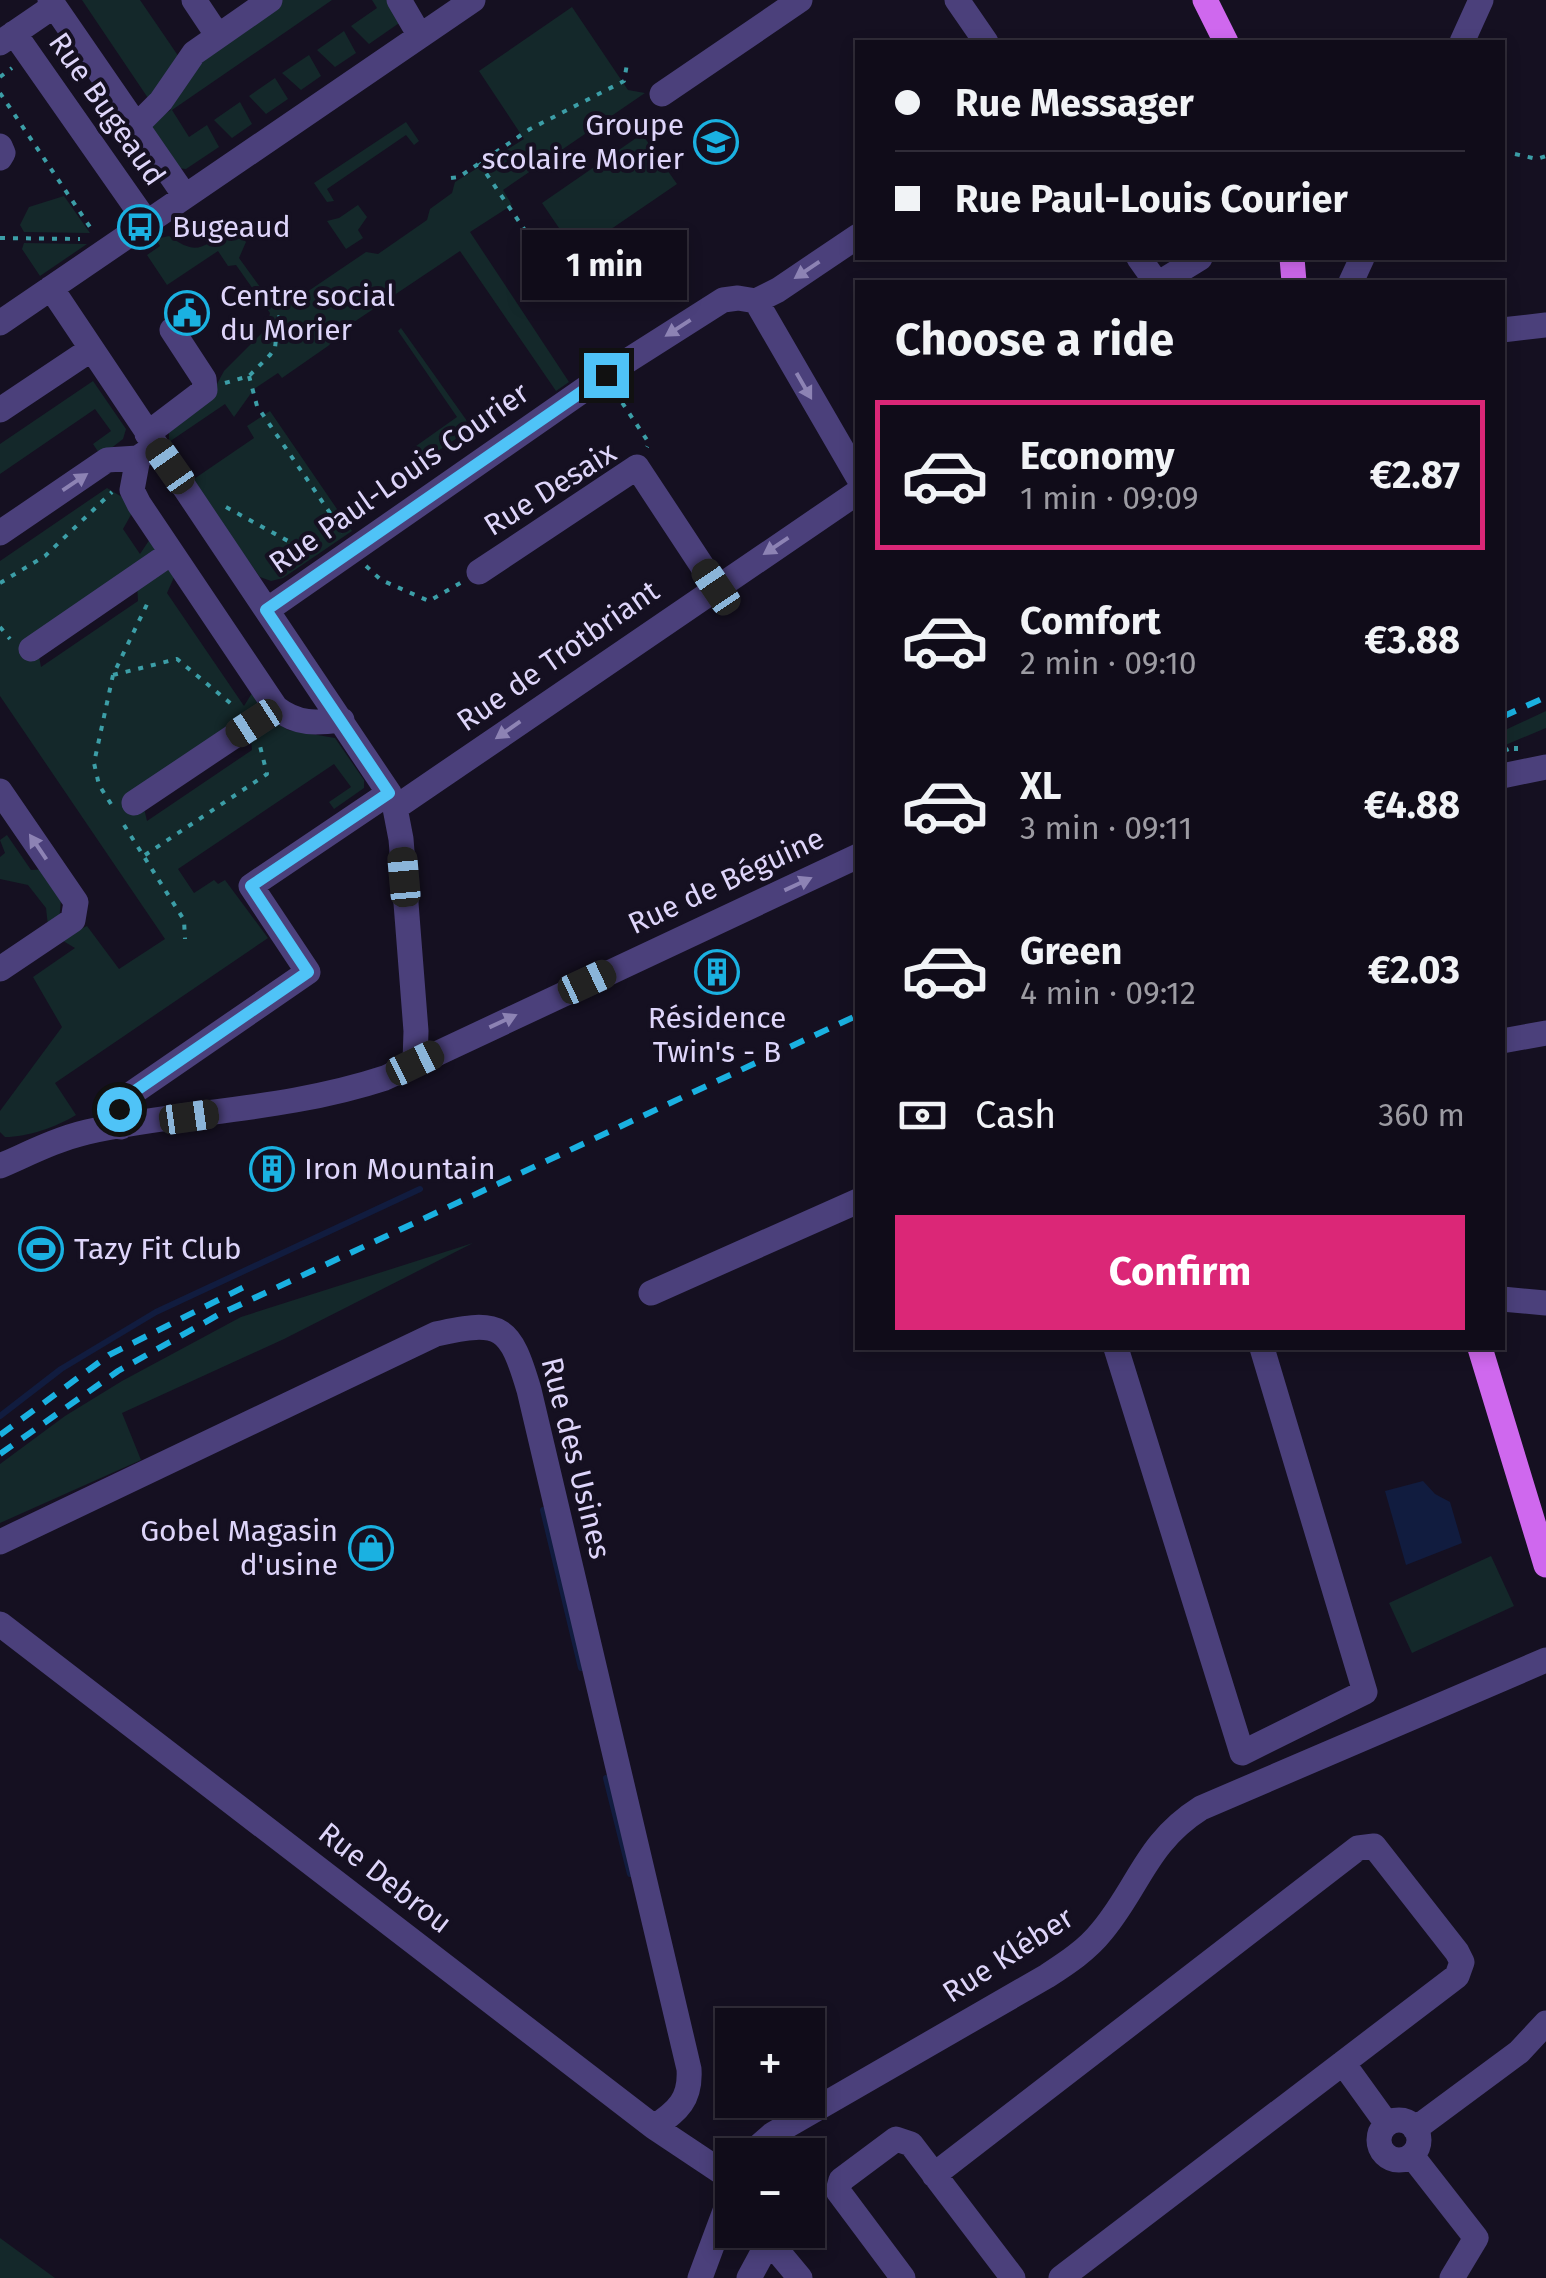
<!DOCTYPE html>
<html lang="en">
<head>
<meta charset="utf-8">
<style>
	:root { --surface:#100c19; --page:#191522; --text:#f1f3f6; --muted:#9c9ba2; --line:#302c38; --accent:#db2777 }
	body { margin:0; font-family:"Fira Sans",sans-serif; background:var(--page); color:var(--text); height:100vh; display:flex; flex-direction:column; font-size:38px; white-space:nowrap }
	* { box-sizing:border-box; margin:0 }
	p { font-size:32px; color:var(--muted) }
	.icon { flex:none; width:55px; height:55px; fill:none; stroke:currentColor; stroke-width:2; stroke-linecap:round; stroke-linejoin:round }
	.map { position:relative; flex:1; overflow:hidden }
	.panel { position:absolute; left:855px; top:280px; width:650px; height:1070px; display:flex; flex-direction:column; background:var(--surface); border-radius:0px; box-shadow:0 5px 15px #0003,0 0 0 2px var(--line) }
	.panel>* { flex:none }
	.top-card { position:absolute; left:855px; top:40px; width:650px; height:220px; border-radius:0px; box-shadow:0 5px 15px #0003,0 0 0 2px var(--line); display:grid; align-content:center; height:220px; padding:0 40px; background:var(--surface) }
	.tools { position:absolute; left:715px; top:2008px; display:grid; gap:20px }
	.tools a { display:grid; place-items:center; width:110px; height:110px; border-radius:0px; background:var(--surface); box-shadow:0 5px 15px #0003,0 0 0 2px var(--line); font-size:50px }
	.end { position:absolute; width:45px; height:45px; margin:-22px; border:12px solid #4fc3f7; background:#111; box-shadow:0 0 0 5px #111 }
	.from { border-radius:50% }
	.bubble { position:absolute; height:70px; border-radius:0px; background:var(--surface); box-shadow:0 5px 15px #0003,0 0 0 2px var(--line); font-size:32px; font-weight:700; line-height:70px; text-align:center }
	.car { position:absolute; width:30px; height:60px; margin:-30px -15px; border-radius:12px; box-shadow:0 0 8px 2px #0007; background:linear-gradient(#222 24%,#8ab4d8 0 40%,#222 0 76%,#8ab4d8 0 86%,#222 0) }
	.top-card b { display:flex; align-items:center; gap:35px; height:95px; font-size:38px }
	.top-card b+b { border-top:2px solid var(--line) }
	.top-card i { width:25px; height:25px; background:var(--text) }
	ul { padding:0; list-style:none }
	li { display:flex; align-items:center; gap:30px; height:150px; margin:0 20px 15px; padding:0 20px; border:5px solid transparent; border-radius:0px }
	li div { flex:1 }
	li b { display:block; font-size:38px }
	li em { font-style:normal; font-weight:700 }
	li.on { border-color:var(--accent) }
	li>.icon { width:90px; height:90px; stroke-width:1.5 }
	h2 { padding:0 40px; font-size:45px; line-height:120px }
	.pay { display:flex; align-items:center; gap:25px; height:110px; padding:0 40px; font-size:38px }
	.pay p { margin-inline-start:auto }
	.action { display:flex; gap:20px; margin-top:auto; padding:20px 40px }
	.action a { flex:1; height:115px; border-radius:0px; background:var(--accent); color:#fff; font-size:40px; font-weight:700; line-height:115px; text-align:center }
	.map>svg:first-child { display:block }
	.green { fill:#14282a }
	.water { fill:#111c3f }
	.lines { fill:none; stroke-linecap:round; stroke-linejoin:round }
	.stream { stroke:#111c3f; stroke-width:6 }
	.path { stroke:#3c9ea7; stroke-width:4; stroke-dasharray:5 8; stroke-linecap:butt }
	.minor { stroke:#4b407b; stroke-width:25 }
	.major { stroke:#cf68ee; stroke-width:25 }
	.rail { stroke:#1ab1e1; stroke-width:6; stroke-dasharray:15 12; stroke-linecap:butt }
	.oneway { fill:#8d83b4 }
	.route { stroke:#4fc3f7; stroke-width:12 }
	.labels { text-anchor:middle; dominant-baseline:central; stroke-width:8; stroke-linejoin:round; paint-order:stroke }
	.street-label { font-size:30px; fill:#ded5fa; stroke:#151021 }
	.poi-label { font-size:30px; fill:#ded5fa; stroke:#151021; text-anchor:start }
</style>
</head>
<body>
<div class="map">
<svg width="1546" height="2278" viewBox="0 0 1546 2278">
	<rect width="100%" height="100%" fill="#151021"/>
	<path class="green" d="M 82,0 L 140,0 L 181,60 L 152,104 Z
		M 279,0 L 332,0 L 172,110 L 189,137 L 207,125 L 219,147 L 186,169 L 178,168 L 148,125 L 171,110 L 165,101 L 189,66 Z
		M 372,0 L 392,0 L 405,19 L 369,44 L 351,26 L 377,8 Z
		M 572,7 L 628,90 L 645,93 L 503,190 L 512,205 L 470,232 L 569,382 L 556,391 L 460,251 L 354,322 L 328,346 L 282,378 L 278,373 L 254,389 L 234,417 L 225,404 L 169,442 L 169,430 L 210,397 L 224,371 L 267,328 L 270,313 L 236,265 L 228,266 L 218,251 L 167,285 L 147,255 L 160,246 L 156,239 L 169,236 C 196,255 201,249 227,231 L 233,240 L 241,236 L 246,242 L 239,258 L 273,305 L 281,291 L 304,294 L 366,252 L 378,254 L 427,220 L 430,209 L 452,193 L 455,182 L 524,139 L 479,71 Z
		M 344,31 L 356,53 L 335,67 L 317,50 Z
		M 309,55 L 321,76 L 301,90 L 282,73 Z
		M 275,78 L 288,99 L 266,114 L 249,96 Z
		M 240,102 L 252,124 L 232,138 L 214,120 Z
		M 406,122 L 419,141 L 414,145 L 406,135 L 327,189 L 334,201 L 327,202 L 314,183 Z
		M 642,134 L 677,184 L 576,253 L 542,203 Z
		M 64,196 L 90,233 L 24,232 L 20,225 L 29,207 Z
		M 358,205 L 367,217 L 358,230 L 363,238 L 346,249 L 327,221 L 339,218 Z
		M 24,243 L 87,244 L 40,276 L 22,249 Z
		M 401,328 L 472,428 L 426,459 L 416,446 L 457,417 L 398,331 Z
		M 93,381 L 126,429 L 123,439 L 101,456 L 93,444 L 111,431 L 95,409 L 0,474 L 0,444 Z
		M 270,411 L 352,531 L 283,578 L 271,581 L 260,577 L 191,481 L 254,438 L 247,426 Z
		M 107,488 L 122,497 L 132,513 L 123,529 L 140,554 L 150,539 L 157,550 L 38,651 L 41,667 L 138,601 L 137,584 L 170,568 L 175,575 L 167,593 L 244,706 L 254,690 L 262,702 L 143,804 L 147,821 L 252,750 L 250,731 L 275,722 L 288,730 L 335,738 L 364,780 L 364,788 L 334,809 L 329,802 L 351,787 L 334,764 L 178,869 L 194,893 L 214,880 L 218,884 L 225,880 L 268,938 L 55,1083 L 76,1115 C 56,1127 28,1137 5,1137 L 0,1132 L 0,1111 L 62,1027 L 33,977 L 75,948 L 60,939 L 87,926 L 119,969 L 165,939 L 0,696 L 0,561 Z
		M 1546,711 L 1546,728 L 1503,746 L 1503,731 Z
		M 7,835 L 31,870 L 48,869 L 62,889 L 59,921 L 48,926 L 46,908 L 28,885 L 0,879 L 0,857 L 5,853 L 0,840 Z
		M 473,1243 L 284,1339 L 122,1413 L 141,1460 L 0,1523 L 0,1464 L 65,1416 L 122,1381 L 241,1317 Z
		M 1491,1556 L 1514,1606 L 1412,1653 L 1389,1603 Z
		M 0,2238 L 55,2278 L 0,2278 Z"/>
	<path class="water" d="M 1423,1481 L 1435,1494 L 1450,1502 L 1462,1543 L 1406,1565 L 1385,1491 Z"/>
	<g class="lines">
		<path class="stream" d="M 0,1416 L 61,1369 L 156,1312 L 420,1189
			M 543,1510 L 581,1668
			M 606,1778 L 630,1874"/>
		<path class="path" d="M 0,77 L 12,68
			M 0,93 L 94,233
			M 1515,154 L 1537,159 L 1546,156
			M 479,163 L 548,264 L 527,278
			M 451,178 L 459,177 L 530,129 L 624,81 L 627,64
			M 0,238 L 80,239
			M 249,376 L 257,406 L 343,532
			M 225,383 L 249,376 L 270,355 L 275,348 L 278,320 L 290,288
			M 615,392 L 649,443 L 647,447
			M 226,507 L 310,553
			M 366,566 L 381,580 L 429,601 L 462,582
			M 0,583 L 45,556 L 112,492
			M 0,627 L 10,639
			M 113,675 L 177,659 L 235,707
			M 1504,751 L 1516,746 L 1516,751
			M 111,804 L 99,785 L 94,763 L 113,675 L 150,598
			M 124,825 L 184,920 L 185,939
			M 145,855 L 267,774 L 260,746"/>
		<path class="minor" d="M 50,0 L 185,196
			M 194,0 L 218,36
			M 399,0 L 420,36
			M 957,0 L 986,42
			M 14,33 L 147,223
			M 1462,42 L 1481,0
			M 0,43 L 54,6
			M 662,94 L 800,0
			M 137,125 L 161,101 L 194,53 L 270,0
			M 0,146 L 3,153 L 0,158
			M 1139,258 L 1156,282
			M 1161,282 L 1200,258
			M 1351,282 L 1362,258
			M 51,288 L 389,793 L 395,808 L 401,839 L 416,1031 L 415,1063
			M 756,301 L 778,290 L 858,236
			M 0,323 L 473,0
			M 1502,330 L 1546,325
			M 0,410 L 90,350
			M 147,434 L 205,390 L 204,379 L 172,330
			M 138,458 L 132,490 L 139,504 L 276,708 C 298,725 316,723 342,720
			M 0,533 L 107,460 L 138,458 L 150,450
			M 479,572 L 637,467 L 716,587
			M 267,610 L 605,375 L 723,300 L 738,298 L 756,301 L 858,477
			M 31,649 L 171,553
			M 1502,776 L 1546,767
			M 0,791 L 76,902 L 73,920 L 0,969
			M 134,803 L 276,708
			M 395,808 L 858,492
			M 1502,1041 L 1546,1033
			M 121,1127 L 119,1109 L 125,1098 L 308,972 L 251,886 L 389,793
			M 0,1166 C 28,1154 57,1139 87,1132 C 188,1110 284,1111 385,1078 L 858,856
			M 651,1293 L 858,1201
			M 1502,1299 L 1546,1303
			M 1116,1348 L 1242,1753 L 1365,1692 L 1262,1348
			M 0,1542 L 436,1334 C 502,1319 510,1326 529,1390 L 689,2069 C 691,2099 678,2111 654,2127
			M 0,1624 L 654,2127 L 732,2179
			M 1343,2063 L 1387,2124
			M1379 2140a20 20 0 1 1 40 0a20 20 0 1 1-40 0Z
			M 1415,2129 L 1519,2052 L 1546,2023
			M 749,2155 L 773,2134 L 1047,1976 C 1067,1963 1087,1950 1102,1931 C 1140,1885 1146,1843 1201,1808 L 1546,1660
			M 1412,2156 L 1476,2238 L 1452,2278
			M 934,2175 L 1358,1848 L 1374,1846 L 1457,1952 L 1462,1962 L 1457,1976 L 1061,2278
			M 760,2230 L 800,2278
			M 700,2278 L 732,2192
			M 749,2278 L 769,2241
			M 903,2278 L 838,2191 L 841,2180 L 896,2139 L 911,2144 L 1013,2278"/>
		<path class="major" d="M 1205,0 L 1226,42
			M 1292,258 L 1294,282
			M 1480,1348 L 1546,1565"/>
		<path class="rail" d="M 1502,717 L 1546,697
			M 0,1435 L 109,1355 L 252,1283
			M 0,1454 L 118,1371 L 218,1315 L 858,1015"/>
	</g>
	<defs><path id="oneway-solid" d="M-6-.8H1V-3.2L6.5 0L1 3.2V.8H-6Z" transform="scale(2.5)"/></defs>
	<g class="oneway">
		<use href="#oneway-solid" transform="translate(807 270) rotate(146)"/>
		<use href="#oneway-solid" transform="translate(678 328) rotate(147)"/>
		<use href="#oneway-solid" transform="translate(804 386) rotate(60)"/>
		<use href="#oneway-solid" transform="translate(75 482) rotate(-34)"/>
		<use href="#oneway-solid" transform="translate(776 546) rotate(146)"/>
		<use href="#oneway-solid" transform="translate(508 730) rotate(145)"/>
		<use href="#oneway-solid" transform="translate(38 847) rotate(-124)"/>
		<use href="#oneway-solid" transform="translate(798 884) rotate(-25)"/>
		<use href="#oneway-solid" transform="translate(503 1021) rotate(-25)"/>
	</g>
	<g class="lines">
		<path class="route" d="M 119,1109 L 125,1098 L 308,972 L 251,886 L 389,793 L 266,610 L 606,375"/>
	</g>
	<defs>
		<g id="school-ring" transform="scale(2.25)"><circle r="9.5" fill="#151021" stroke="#1ab1e1" stroke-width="1.5"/><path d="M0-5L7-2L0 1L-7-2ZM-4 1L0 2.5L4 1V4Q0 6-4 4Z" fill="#1ab1e1"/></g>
		<g id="bus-ring" transform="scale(2.25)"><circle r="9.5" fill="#151021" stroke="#1ab1e1" stroke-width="1.5"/><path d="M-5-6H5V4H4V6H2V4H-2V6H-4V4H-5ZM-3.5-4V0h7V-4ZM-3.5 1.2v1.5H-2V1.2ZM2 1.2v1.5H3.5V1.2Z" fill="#1ab1e1"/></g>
		<g id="civic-ring" transform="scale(2.25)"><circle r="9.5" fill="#151021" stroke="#1ab1e1" stroke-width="1.5"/><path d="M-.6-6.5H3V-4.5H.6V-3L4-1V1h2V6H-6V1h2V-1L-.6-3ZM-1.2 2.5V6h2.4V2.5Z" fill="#1ab1e1"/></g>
		<g id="building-ring" transform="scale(2.25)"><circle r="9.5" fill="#151021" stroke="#1ab1e1" stroke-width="1.5"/><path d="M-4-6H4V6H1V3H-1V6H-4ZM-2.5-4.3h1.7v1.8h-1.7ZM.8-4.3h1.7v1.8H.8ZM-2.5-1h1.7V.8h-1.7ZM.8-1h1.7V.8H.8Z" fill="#1ab1e1"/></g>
		<g id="stadium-ring" transform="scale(2.25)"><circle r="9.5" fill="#151021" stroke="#1ab1e1" stroke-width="1.5"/><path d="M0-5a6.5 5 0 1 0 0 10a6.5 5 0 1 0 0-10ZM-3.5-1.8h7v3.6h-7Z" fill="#1ab1e1"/></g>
		<g id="shop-ring" transform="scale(2.25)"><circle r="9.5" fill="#151021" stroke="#1ab1e1" stroke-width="1.5"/><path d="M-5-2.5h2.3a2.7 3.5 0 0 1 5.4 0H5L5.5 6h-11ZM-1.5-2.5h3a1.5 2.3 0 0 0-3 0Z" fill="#1ab1e1"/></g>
	</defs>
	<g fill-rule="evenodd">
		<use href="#school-ring" x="716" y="142"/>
		<use href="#bus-ring" x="140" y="227"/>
		<use href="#civic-ring" x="187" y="313"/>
		<use href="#building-ring" x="717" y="972"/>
		<use href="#building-ring" x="272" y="1169"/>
		<use href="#stadium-ring" x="41" y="1249"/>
		<use href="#shop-ring" x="371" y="1548"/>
	</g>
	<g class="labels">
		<g class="street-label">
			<text transform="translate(107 109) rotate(55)">Rue Bugeaud</text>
			<text transform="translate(399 478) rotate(-35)">Rue Paul-Louis Courier</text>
			<text transform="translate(550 489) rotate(-32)">Rue Desaix</text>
			<text transform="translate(558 656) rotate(-35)">Rue de Trotbriant</text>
			<text transform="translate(726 881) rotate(-25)">Rue de Béguine</text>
			<text transform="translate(576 1458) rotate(76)">Rue des Usines</text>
			<text transform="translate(385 1878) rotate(38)">Rue Debrou</text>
			<text transform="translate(1008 1955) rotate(-33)">Rue Kléber</text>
		</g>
		<g class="poi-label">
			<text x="684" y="125" text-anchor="end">Groupe<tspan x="684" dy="34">scolaire Morier</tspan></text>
			<text x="172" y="227">Bugeaud</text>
			<text x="220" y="296">Centre social<tspan x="220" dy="34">du Morier</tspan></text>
			<text x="717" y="1018" text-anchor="middle">Résidence<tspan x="717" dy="34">Twin's - B</tspan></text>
			<text x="304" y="1169">Iron Mountain</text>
			<text x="74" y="1249">Tazy Fit Club</text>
			<text x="338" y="1531" text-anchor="end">Gobel Magasin<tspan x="338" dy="34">d'usine</tspan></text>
		</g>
	</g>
</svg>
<div class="tools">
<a>+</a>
<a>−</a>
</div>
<i class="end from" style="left:119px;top:1109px"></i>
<i class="end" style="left:606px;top:375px"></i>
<div class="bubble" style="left:522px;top:230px;width:165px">1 min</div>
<i class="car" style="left:170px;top:466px;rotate:325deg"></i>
<i class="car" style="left:716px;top:587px;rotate:326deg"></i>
<i class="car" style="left:254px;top:723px;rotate:237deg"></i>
<i class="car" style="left:404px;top:877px;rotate:355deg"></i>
<i class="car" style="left:587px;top:982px;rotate:65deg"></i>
<i class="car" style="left:415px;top:1063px;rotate:64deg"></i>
<i class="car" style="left:189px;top:1117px;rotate:82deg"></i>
<div class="top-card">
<b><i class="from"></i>Rue Messager</b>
<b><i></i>Rue Paul-Louis Courier</b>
</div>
<section class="panel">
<h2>Choose a ride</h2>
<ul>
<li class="on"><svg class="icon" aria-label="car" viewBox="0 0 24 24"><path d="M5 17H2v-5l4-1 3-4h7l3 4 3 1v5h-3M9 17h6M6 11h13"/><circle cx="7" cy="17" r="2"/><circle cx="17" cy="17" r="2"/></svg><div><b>Economy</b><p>1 min · 09:09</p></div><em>€2.87</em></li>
<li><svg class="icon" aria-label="car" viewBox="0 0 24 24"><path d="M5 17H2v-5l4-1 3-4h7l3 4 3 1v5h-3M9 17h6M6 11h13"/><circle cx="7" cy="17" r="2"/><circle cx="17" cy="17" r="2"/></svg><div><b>Comfort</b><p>2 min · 09:10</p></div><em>€3.88</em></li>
<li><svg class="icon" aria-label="car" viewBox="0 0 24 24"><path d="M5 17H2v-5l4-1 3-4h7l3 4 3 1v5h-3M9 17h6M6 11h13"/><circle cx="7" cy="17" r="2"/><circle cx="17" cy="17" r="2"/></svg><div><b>XL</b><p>3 min · 09:11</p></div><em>€4.88</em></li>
<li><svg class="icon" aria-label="car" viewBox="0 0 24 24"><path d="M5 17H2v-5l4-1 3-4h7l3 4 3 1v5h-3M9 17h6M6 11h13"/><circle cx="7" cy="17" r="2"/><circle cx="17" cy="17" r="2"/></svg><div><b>Green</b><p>4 min · 09:12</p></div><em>€2.03</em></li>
</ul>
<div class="pay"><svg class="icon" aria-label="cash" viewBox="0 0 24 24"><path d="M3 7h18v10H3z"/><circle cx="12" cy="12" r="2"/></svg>Cash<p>360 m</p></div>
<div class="action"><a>Confirm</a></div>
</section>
</div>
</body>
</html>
